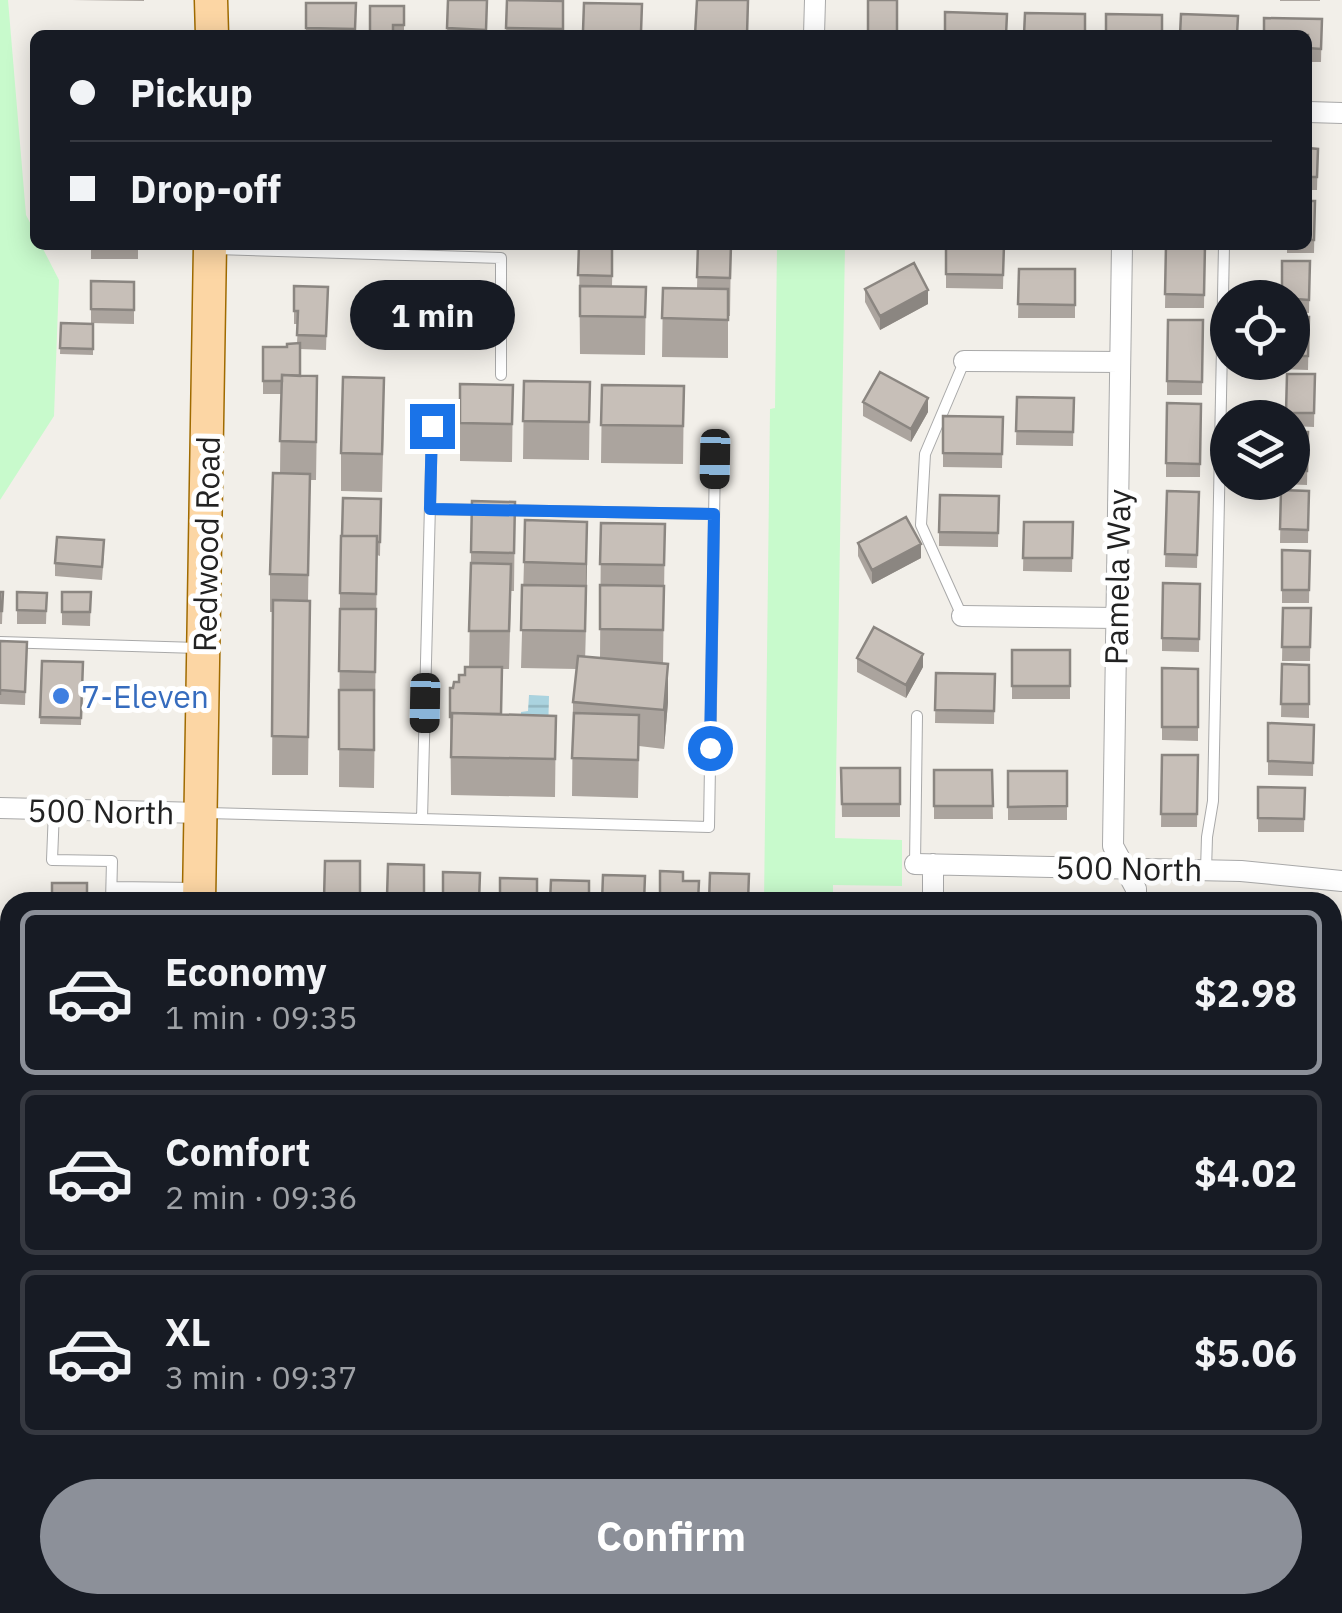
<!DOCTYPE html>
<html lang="en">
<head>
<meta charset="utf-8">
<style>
	:root { --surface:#171b24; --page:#20242c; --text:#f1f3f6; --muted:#9ea1a6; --line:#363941; --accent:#8c9099 }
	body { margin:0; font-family:"IBM Plex Sans",sans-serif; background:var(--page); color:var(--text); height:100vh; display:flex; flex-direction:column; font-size:38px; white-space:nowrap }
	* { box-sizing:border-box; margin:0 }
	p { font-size:32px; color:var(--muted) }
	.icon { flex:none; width:55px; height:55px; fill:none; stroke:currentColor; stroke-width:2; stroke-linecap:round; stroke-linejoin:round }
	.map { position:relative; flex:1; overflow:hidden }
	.drawer { position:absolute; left:0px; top:892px; width:1342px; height:722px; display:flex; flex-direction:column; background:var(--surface); border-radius:30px 30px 0 0; box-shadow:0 5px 25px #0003 }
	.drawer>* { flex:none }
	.banner { position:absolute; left:30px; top:30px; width:1282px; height:220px; border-radius:15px; box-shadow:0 5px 25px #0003; display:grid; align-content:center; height:220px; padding:0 40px; background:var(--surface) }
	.fabs { position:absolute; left:1210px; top:280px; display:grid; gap:20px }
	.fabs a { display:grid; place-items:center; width:100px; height:100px; border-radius:50%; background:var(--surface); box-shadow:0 5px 25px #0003; font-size:50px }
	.end { position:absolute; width:45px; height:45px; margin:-22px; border:12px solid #1a73e8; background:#fff; box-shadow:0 0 0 5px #fff }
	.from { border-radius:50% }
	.bubble { position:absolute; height:70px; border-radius:35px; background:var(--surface); box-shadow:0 5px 25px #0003; font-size:32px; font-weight:800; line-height:70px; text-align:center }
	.car { position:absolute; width:30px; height:60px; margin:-30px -15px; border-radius:12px; box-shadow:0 0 8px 2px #0007; background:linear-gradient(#222 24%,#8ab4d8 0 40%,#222 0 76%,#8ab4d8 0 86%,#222 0) }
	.banner b { display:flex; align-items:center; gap:35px; height:95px; font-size:38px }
	.banner b+b { border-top:2px solid var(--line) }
	.banner i { width:25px; height:25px; background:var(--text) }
	ul { padding:18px 0 0; list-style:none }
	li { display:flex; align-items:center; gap:30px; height:165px; margin:0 20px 15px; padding:0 20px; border:5px solid var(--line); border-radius:15px }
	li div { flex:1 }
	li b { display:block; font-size:38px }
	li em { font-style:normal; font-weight:800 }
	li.on { border-color:var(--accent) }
	li>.icon { width:90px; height:90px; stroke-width:1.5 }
	.cta { display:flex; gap:20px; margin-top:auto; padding:20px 40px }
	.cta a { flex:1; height:115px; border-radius:60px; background:var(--accent); color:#fff; font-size:40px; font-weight:800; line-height:115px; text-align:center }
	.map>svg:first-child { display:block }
	.park { fill:#c8facc }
	.water { fill:url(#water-rules) }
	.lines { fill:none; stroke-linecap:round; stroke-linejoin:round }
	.service-casing { stroke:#a9a9a9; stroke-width:12 }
	.minor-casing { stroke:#a9a9a9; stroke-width:22 }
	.primary-casing { stroke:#a06b00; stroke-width:35 }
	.service { stroke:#fff; stroke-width:10 }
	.minor { stroke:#fff; stroke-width:20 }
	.primary { stroke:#fcd6a4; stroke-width:32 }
	.wall { fill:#aba49e }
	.shaded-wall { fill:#8b8681 }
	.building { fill:#c7bfb8; stroke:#8b8681; stroke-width:2.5 }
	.route { stroke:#1a73e8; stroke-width:12 }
	.shop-dot { fill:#3f7fe0; stroke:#fff; stroke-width:4 }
	.labels { text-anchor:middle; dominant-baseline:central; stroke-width:10; stroke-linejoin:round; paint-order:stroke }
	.street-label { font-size:32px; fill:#222; stroke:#fff }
	.shop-label { font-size:32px; fill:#366cbe; stroke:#fff; text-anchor:start }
</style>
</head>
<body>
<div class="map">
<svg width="1342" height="1613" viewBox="0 0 1342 1613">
	<defs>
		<pattern id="water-rules" width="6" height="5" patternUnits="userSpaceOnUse" patternTransform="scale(2.5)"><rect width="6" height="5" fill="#aad3df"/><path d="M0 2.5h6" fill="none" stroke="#92b5bf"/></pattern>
	</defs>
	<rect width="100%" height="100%" fill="#f2efe9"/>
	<path class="park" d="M 0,0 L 8,0 L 26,215 L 35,232 L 35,245 L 41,245 L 59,280 L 54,416 L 0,500 Z
		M 777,245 L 845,245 L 835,838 L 902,840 L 902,886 L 833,885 L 833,902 L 764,902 L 770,409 L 775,408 Z"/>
	<path class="water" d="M 529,695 L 549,696 L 548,736 L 520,735 L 521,712 L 528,711 Z"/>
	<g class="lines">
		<g class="service-casing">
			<path id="service" d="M 216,249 L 501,258 L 501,375
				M 430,509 L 484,510
				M 501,510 L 714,514
				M 962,616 L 921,525 L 925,454 L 964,362
				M 0,642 L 198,648
				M 54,810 L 52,860 L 112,861 L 111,902
				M 207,813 L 709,827 L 715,459
				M 422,819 L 432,426
				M 915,864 L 917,716
				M 1206,870 L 1207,837 L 1213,801 L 1224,245
				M 112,887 L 196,888
				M 0,1180 L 10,1180
				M 0,1276 L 10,1276
				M 0,1597 L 10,1597"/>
		</g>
		<g class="minor-casing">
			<path id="minor" d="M 814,35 L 815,0
				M 1308,112 L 1342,113
				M 1122,245 L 1113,846 L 1136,889 L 1136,902
				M 964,361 L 1120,362
				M 962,616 L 1117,618
				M 0,808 L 201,813
				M 915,864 L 1241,871 L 1342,881
				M 933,902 L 933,864
				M 462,1613 L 462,1605
				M 683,1613 L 684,1605
				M 918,1613 L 918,1605
				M 1121,1613 L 1121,1605
				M 1334,1613 L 1342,1179"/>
		</g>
		<g class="primary-casing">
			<path id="primary" d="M 211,0 L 212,35
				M 199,902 L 210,245
				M 185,1613 L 185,1605"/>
		</g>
		<use href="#service" class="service"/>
		<use href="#minor" class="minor"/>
		<use href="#primary" class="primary"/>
	</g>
	<path class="wall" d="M 72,0 L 144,0 L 144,1 Z
		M 448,0 L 487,0 L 486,35 L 447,35 Z
		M 507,0 L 563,1 L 563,35 L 506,35 Z
		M 1280,0 L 1320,0 L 1320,1 L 1280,1 Z
		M 356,3 L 355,35 L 306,35 L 306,28 Z
		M 584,3 L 642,4 L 642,35 L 583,35 Z
		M 404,6 L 404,35 L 370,35 Z
		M 1322,19 L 1321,62 L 1308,62 L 1308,35 Z
		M 1308,148 L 1318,149 L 1317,190 L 1308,190 Z
		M 1308,201 L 1315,201 L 1314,253 L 1287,253 L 1287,245 L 1308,245 Z
		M 91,245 L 138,245 L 138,259 L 91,259 Z
		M 579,245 L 613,245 L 612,286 L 646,287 L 645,355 L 580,354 Z
		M 698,245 L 731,245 L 730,316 L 728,316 L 728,358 L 662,357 L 663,288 L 697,289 Z
		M 946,245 L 1004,245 L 1003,289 L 946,288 Z
		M 1166,245 L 1205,245 L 1204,308 L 1165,308 Z
		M 1310,261 L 1309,313 L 1292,313 L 1292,298 Z
		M 1019,269 L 1075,269 L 1075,318 L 1018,318 Z
		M 91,281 L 134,282 L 134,324 L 91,323 Z
		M 375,284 L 406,284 L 405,326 L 375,326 Z
		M 328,287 L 326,350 L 300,349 L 300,376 L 317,414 L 316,480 L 310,480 L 308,601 L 310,601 L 308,775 L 272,775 L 273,612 L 270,612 L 270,574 L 280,473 L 281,394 L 263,394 L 263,381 L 287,347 L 297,343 L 298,324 L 294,324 L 294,311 Z
		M 865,289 L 928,304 L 880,330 L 865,302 Z
		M 1292,317 L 1309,317 L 1308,370 L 1280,369 L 1280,362 L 1292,362 Z
		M 1203,320 L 1202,395 L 1167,395 L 1167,381 Z
		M 61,323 L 93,324 L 93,355 L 60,354 Z
		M 1287,374 L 1315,374 L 1314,427 L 1292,426 L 1292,418 L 1286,418 Z
		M 524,381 L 590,382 L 589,460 L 523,459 Z
		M 460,384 L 513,385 L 512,462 L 460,461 Z
		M 602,385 L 684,386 L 683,464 L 601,463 Z
		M 1017,397 L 1074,398 L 1073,446 L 1016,445 Z
		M 863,402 L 928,412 L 911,442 L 863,416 Z
		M 1201,404 L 1200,477 L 1166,477 L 1166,463 Z
		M 384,416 L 382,492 L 341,491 L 341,453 Z
		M 1003,417 L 1002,468 L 943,467 L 943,453 Z
		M 1292,432 L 1308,432 L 1307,485 L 1280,484 L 1280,482 L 1292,482 Z
		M 1281,490 L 1309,491 L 1308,543 L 1280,543 Z
		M 1167,491 L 1199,492 L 1197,568 L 1165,567 Z
		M 999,496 L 998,547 L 939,546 L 939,532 Z
		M 381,499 L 380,556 L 377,555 L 374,788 L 339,787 L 340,593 Z
		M 472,501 L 515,502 L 514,591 L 511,591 L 509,669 L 502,669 L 502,714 L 556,716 L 555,797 L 451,795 L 450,688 L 453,688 L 465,675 L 469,667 Z
		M 1024,522 L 1073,522 L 1072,572 L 1023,571 Z
		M 601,523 L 665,524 L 663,664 L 668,702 L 664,749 L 639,746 L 638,798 L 572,796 L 573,702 L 577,669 L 521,668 L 524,562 L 587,561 L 585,656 L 600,658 Z
		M 858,543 L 921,558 L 872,584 L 858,556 Z
		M 1282,550 L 1310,551 L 1309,603 L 1282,603 Z
		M 104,554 L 102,580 L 55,576 L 55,563 Z
		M 1200,584 L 1199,652 L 1162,651 L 1162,638 Z
		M 0,592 L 3,592 L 2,624 L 0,624 Z
		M 17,592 L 47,593 L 46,624 L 17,624 Z
		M 62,592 L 91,592 L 90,626 L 62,625 Z
		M 1283,608 L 1311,608 L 1310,661 L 1282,661 Z
		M 0,641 L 27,642 L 25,705 L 0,704 Z
		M 1012,650 L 1070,650 L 1070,699 L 1012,699 Z
		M 857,658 L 923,667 L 906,698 L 857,672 Z
		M 42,661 L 83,662 L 81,725 L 40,724 Z
		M 1282,664 L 1309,665 L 1309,718 L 1281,717 Z
		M 1198,669 L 1198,741 L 1162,740 L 1162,727 Z
		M 936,673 L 995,674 L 994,724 L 935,723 Z
		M 1268,723 L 1314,725 L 1313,776 L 1268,775 Z
		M 1162,755 L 1198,755 L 1197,827 L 1161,827 Z
		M 841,768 L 900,768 L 900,817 L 842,817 Z
		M 934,770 L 992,770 L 993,819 L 934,819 Z
		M 1008,771 L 1067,806 L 1067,820 L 1008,820 Z
		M 1258,787 L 1305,788 L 1304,832 L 1258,832 Z
		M 360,861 L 360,902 L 324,902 L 324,899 Z
		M 388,864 L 424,902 L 387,902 Z
		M 10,1170 L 10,1235 L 2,1234 L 2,1196 Z
		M 3,1473 L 10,1473 L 10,1540 L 2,1540 Z
		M 377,1605 L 408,1605 L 408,1613 L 377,1613 Z"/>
	<path class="shaded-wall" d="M 928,290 L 928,304 L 880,330 L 880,316 Z
		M 928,398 L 928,412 L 911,442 L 911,429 Z
		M 587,522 L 587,561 L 585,669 L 586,564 Z
		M 921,544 L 921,558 L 872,584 L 872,570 Z
		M 923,654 L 923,667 L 906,698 L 906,685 Z
		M 668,664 L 668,702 L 664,749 L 664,710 Z"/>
	<path class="building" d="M 448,0 L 487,0 L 486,30 L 447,28 Z
		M 507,0 L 563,1 L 563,29 L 506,28 Z
		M 697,0 L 748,0 L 747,35 L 695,35 Z
		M 868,0 L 897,0 L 897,35 L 868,35 Z
		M 306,3 L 356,3 L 355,29 L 306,28 Z
		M 584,3 L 642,4 L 641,32 L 583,31 Z
		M 370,6 L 404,6 L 404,25 L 393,25 L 393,35 L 370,35 Z
		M 945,12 L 1007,14 L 1006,35 L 945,35 Z
		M 1025,13 L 1085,14 L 1085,35 L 1024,35 Z
		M 1106,14 L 1162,15 L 1162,35 L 1106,35 Z
		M 1181,14 L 1238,16 L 1237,35 L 1180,35 Z
		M 1264,18 L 1322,19 L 1321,49 L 1308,48 L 1308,35 L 1264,35 Z
		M 1308,148 L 1318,149 L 1317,177 L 1308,177 Z
		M 1308,201 L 1315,201 L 1314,240 L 1308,240 Z
		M 579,245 L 612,245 L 612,276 L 578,275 Z
		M 698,245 L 731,245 L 730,278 L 697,277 Z
		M 946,245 L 1004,245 L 1003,275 L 946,274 Z
		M 1166,245 L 1205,245 L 1204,295 L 1165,294 Z
		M 1282,261 L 1310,261 L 1309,300 L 1282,298 Z
		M 914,263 L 928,290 L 880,316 L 865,289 Z
		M 1019,269 L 1075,269 L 1075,305 L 1018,304 Z
		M 91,281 L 134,282 L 134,310 L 91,309 Z
		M 375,284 L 406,284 L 405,320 L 375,319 Z
		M 294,286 L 328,287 L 326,336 L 297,335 L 298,311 L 294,311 Z
		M 580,286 L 646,287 L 645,317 L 580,316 Z
		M 663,288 L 728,289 L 728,320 L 662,318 Z
		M 1292,317 L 1309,317 L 1308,356 L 1292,356 Z
		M 1168,320 L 1203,320 L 1202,382 L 1167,381 Z
		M 61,323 L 93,324 L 93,349 L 60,348 Z
		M 300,343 L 300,376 L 282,375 L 282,381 L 263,381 L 263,347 L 287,347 L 287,344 Z
		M 880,372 L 928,398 L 911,429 L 863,402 Z
		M 1287,374 L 1315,374 L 1314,413 L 1286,413 Z
		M 282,375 L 317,376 L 316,442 L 280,441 Z
		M 343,377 L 384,378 L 382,454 L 341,453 Z
		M 524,381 L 590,382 L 589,422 L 523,421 Z
		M 460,384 L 513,385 L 512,424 L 460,423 Z
		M 602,385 L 684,386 L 683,426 L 601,425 Z
		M 1017,397 L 1074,398 L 1073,432 L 1016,431 Z
		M 1167,403 L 1201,404 L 1200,464 L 1166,463 Z
		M 943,416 L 1003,417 L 1002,454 L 943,453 Z
		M 1292,432 L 1308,432 L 1307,471 L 1292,471 Z
		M 273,473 L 310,474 L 308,575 L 270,574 Z
		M 1281,490 L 1309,491 L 1308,530 L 1280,529 Z
		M 1167,491 L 1199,492 L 1197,555 L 1165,554 Z
		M 940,495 L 999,496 L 998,533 L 939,532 Z
		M 343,498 L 381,499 L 380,542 L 377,542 L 377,536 L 342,536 Z
		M 472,501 L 515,502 L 514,553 L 471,552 Z
		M 906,517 L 921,544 L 872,570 L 858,543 Z
		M 525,520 L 587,522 L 586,564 L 524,562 Z
		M 1024,522 L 1073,522 L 1072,558 L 1023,558 Z
		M 601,523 L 665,524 L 664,565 L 600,564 Z
		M 341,536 L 377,536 L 376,594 L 340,593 Z
		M 57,537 L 104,540 L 102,567 L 55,563 Z
		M 1282,550 L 1310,551 L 1309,590 L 1282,590 Z
		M 471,563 L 511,564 L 509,631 L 469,631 Z
		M 1163,583 L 1200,584 L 1199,639 L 1162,638 Z
		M 522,585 L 586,586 L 585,631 L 521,630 Z
		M 600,585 L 664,586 L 663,630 L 600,629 Z
		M 0,592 L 3,592 L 2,611 L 0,611 Z
		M 17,592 L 47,593 L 46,611 L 17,610 Z
		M 62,592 L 91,592 L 90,612 L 62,612 Z
		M 273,600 L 310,601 L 308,737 L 272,736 Z
		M 1283,608 L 1311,608 L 1310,647 L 1282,647 Z
		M 340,609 L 376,609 L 375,672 L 339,671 Z
		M 874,627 L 923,654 L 906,685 L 857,658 Z
		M 0,641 L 27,642 L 25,692 L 0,690 L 0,695 Z
		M 1012,650 L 1070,650 L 1070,686 L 1012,686 Z
		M 578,656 L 668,664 L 664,710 L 573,702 Z
		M 42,661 L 83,662 L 81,718 L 40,717 Z
		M 1282,664 L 1309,665 L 1309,704 L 1281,704 Z
		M 465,667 L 502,667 L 501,714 L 452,713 L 452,717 L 450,717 L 450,688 L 453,688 L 454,682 L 459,682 L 459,675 L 465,675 Z
		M 1162,668 L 1198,669 L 1198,727 L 1162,727 Z
		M 936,673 L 995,674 L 994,711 L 935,710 Z
		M 339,690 L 374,690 L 374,750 L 339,749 Z
		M 452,713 L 556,716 L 555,759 L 451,757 Z
		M 574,713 L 639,715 L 638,760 L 572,758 Z
		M 1268,723 L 1314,725 L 1313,763 L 1268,761 Z
		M 1162,755 L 1198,755 L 1197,814 L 1161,814 Z
		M 841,768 L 900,768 L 900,804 L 842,804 Z
		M 934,770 L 992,770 L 993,806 L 934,806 Z
		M 1008,771 L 1067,771 L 1067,806 L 1008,807 Z
		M 1258,787 L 1305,788 L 1304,819 L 1258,818 Z
		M 325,861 L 360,861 L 360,899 L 324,899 Z
		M 388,864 L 424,865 L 424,902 L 403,902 L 403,898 L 387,897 Z
		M 660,871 L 683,872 L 683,881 L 699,881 L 698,902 L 660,902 Z
		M 443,872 L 480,873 L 479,902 L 443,902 Z
		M 710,873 L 749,874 L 748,902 L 709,902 Z
		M 603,875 L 645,876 L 644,902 L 602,902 Z
		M 500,878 L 537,879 L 537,902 L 500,902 Z
		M 551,880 L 589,881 L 589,902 L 550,902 Z
		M 52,883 L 87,883 L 87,902 L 52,902 Z
		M 857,894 L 888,894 L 888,902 L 857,902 Z
		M 1007,895 L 1007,902 L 975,902 L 975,896 Z
		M 1061,897 L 1092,898 L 1091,902 L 1061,902 Z
		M 1181,901 L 1209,901 L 1209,902 L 1181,902 Z
		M 4,1170 L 10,1170 L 10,1196 L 2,1196 Z
		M 3,1473 L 10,1473 L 10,1502 L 2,1502 Z
		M 82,1607 L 117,1607 L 117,1613 L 82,1613 Z"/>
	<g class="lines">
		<path class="route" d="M 432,426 L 430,509 L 714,514 L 710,748"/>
	</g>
	<circle class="shop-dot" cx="61" cy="696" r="10"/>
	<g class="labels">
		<g class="street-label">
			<text transform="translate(206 544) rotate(-89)">Redwood Road</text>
			<text transform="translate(1117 577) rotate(-89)">Pamela Way</text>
			<text transform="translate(101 811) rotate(1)">500 North</text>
			<text transform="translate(1129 868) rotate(1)">500 North</text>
		</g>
		<g class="shop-label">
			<text x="81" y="696">7-Eleven</text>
		</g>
	</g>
</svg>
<div class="fabs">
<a><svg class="icon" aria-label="locate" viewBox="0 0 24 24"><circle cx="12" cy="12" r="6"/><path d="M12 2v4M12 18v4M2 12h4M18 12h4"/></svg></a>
<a><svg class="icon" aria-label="layers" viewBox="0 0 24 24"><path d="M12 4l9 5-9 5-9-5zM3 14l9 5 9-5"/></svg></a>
</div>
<i class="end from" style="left:710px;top:748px"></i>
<i class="end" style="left:432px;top:426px"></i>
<div class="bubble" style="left:350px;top:280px;width:165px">1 min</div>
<i class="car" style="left:715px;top:459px;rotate:181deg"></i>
<i class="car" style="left:425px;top:703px;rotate:181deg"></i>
<div class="banner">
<b><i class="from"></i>Pickup</b>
<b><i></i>Drop-off</b>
</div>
<section class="drawer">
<ul>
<li class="on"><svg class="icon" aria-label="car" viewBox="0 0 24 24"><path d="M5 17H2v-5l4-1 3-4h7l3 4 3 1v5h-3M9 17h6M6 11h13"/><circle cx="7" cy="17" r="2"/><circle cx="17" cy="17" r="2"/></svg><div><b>Economy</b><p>1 min · 09:35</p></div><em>$2.98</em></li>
<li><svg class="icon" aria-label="car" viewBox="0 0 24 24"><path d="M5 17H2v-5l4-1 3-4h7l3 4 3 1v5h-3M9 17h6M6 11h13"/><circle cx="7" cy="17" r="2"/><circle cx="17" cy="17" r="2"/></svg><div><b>Comfort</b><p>2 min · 09:36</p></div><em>$4.02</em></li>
<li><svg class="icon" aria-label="car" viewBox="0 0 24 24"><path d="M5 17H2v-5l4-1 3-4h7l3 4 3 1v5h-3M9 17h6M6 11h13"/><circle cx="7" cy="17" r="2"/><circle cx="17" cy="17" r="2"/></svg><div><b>XL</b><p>3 min · 09:37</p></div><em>$5.06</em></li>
</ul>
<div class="cta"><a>Confirm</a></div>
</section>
</div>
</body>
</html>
